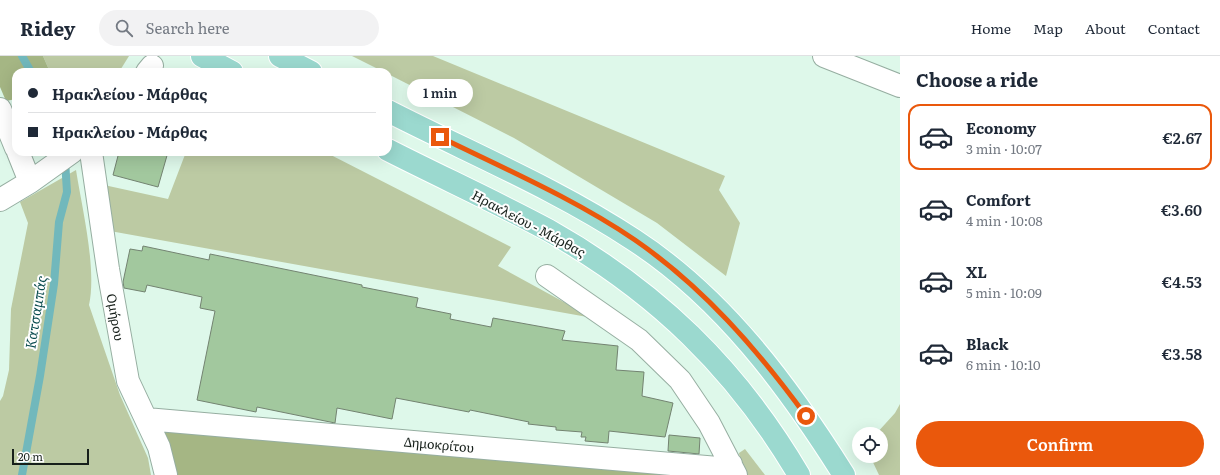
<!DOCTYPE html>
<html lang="en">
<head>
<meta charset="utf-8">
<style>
	:root { --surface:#fff; --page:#f2f2f3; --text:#1f2937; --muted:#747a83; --line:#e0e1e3; --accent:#ea580c }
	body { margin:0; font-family:Literata,serif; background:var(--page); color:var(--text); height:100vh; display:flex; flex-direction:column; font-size:15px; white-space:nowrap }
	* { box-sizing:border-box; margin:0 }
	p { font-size:13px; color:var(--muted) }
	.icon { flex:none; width:22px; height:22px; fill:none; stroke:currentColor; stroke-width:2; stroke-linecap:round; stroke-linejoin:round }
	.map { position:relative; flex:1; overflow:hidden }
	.drawer { display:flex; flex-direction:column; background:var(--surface); width:320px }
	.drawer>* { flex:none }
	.banner { position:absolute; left:12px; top:12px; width:380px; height:88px; border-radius:12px; box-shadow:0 4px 16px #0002; display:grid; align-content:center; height:88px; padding:0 16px; background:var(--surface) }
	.tools { position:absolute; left:852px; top:371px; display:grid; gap:8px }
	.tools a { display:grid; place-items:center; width:36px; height:36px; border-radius:50%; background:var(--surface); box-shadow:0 4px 16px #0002; font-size:20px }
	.scale { position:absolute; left:12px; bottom:10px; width:77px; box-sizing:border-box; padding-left:4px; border:2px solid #17201b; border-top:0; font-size:11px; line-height:14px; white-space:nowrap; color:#17201b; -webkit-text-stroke:3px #fefefe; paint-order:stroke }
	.end { position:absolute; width:18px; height:18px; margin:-9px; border:5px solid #ea580c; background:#fff; box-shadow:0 0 0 2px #fff }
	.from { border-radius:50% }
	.bubble { position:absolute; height:28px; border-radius:14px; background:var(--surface); box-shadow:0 4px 16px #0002; font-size:13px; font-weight:600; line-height:28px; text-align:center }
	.banner b { display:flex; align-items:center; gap:14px; height:38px; font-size:15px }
	.banner b+b { border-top:1px solid var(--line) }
	.banner i { width:10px; height:10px; background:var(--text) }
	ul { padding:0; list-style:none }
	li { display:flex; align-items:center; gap:12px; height:66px; margin:0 8px 6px; padding:0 8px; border:2px solid transparent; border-radius:12px }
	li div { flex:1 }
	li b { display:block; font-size:15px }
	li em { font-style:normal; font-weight:600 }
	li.current { border-color:var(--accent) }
	li>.icon { width:36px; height:36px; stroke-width:1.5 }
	h2 { padding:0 16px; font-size:18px; line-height:48px }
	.action { display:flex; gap:8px; margin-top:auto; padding:8px 16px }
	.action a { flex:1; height:46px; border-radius:24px; background:var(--accent); color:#fff; font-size:16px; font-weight:600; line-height:46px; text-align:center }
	header { display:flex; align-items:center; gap:24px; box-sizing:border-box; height:56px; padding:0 20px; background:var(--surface); border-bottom:1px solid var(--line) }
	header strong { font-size:19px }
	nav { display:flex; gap:22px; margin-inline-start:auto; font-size:14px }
	.search { width:280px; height:36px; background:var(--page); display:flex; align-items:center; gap:10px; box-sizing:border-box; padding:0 14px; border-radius:22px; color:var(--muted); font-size:15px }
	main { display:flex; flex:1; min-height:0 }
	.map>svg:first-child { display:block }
	.green { fill:#bccaa3 }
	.forest { fill:#a5b684 }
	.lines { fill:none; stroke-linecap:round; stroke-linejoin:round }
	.stream { stroke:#71b8bc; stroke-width:8 }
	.building { fill:#a2c89e; stroke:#738371 }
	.street-casing { stroke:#96aea1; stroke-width:24 }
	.primary-casing { stroke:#fff; stroke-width:24 }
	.street { stroke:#fff; stroke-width:22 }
	.primary { stroke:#9bd9cf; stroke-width:22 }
	.route { stroke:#ea580c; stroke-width:5 }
	.labels { text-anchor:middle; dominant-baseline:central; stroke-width:4; stroke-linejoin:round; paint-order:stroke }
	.street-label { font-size:13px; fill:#17201b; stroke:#fefefe }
	.water-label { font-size:14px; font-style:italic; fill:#0a4c4f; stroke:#fefefe }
</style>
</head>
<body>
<header>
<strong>Ridey</strong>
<div class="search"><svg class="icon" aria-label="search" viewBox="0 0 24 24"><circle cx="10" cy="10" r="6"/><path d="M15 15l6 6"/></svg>Search here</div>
<nav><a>Home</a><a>Map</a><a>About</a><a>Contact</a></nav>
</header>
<main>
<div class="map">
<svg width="900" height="419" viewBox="0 0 900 419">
	<rect width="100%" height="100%" fill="#def8ea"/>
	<path class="green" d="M 43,0 L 129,0 L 119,16 L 50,16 Z
		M 352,0 L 433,0 L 725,120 L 719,134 L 740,167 L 726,220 L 657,167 L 514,82 L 388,18 L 388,16 L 384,16 Z
		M 186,96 L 325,96 L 511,191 L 498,210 L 593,262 L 110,175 L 104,129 L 168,143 Z
		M 76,114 C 82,152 97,213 89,249 L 120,339 L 148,402 L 151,419 L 0,419 L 0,345 L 3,340 L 9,314 L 11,253 L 28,167 L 20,146 Z
		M 900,348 L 900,419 L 879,419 L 870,400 L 881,400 L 881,378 L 876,378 L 895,357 Z
		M 745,393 L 765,419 L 743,419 L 739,397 Z"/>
	<path class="forest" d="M 0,0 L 43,0 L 50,16 L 16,16 L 16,43 L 6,45 L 0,31 Z
		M 164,375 L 703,419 L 173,419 L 164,387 Z"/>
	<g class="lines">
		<path class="stream" d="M 22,0 L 31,16
			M 22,419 L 40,320 L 54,228 L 59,166 L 67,136 L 65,104"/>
	</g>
	<path class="building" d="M 119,96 L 168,96 L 158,131 L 113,119 Z
		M 143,190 L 209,204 L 210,198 L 362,229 L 362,231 L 418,242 L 416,251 L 451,258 L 450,263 L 491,271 L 493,262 L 565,275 L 562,284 L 618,290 L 616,314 L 644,316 L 642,340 L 673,347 L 665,381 L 609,375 L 608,387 L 585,385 L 586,381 L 581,381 L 582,376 L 556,374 L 556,371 L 528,368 L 529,366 L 470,354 L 469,356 L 396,342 L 392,363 L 337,352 L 335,367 L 257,351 L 256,356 L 197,344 L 215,255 L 200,252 L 202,241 L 147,229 L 145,236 L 124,232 L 123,226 L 130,193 L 142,195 Z
		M 669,379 L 700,382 L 699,398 L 668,395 Z"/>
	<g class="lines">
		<g class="street-casing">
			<path id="street" d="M 824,0 L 900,30
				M 147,16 L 152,10
				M 0,53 L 16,92
				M 18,96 L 30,126
				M 91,96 L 108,213 L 128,325 L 159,391 L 166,419
				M 0,144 L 30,126 L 72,96
				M 547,220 L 639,284 L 680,324 L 709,367 L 736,419
				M 146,363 L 718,412 L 731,408"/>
		</g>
		<g class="primary-casing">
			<path id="primary" d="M 202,0 L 232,16
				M 280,0 L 311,16
				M 388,55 C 470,97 557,133 634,184 C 723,242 788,330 844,419
				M 388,94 C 441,121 496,146 548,174 C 656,235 736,312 799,419"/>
		</g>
		<use href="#street" class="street"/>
		<use href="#primary" class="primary"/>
	</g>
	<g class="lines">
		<path class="route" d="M 440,81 C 505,113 575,143 635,184 C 703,231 757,293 806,360"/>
	</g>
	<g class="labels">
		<g class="street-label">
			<text transform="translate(529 167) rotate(28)">Ηρακλείου - Μάρθας</text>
			<text transform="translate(116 261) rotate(80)">Ομήρου</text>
			<text transform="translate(439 388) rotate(5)">Δημοκρίτου</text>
		</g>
		<g class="water-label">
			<text transform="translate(35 256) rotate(-81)">Κατσαμπάς</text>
		</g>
	</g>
</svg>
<div class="tools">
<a><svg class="icon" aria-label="locate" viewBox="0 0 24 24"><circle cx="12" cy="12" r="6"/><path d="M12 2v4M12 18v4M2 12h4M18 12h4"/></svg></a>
</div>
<div class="scale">20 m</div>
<i class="end from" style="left:806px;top:360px"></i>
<i class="end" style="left:440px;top:81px"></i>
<div class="bubble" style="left:407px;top:23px;width:66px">1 min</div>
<div class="banner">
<b><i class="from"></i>Ηρακλείου - Μάρθας</b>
<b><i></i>Ηρακλείου - Μάρθας</b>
</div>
</div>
<section class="drawer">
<h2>Choose a ride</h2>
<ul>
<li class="current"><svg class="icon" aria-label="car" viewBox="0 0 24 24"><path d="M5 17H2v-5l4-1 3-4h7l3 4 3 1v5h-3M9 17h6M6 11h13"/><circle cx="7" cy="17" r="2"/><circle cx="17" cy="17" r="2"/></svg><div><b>Economy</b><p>3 min · 10:07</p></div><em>€2.67</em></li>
<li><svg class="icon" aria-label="car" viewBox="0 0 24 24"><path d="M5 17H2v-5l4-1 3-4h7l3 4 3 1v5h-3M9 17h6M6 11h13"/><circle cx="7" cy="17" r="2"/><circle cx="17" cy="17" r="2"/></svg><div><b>Comfort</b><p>4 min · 10:08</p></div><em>€3.60</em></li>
<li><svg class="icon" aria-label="car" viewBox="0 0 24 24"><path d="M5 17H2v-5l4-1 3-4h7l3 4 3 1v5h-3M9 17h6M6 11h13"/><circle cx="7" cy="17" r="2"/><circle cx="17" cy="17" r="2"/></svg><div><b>XL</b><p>5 min · 10:09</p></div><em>€4.53</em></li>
<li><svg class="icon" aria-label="car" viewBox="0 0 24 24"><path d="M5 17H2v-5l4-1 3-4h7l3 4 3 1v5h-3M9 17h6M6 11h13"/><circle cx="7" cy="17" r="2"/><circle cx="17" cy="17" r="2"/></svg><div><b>Black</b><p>6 min · 10:10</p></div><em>€3.58</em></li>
</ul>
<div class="action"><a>Confirm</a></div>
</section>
</main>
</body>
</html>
